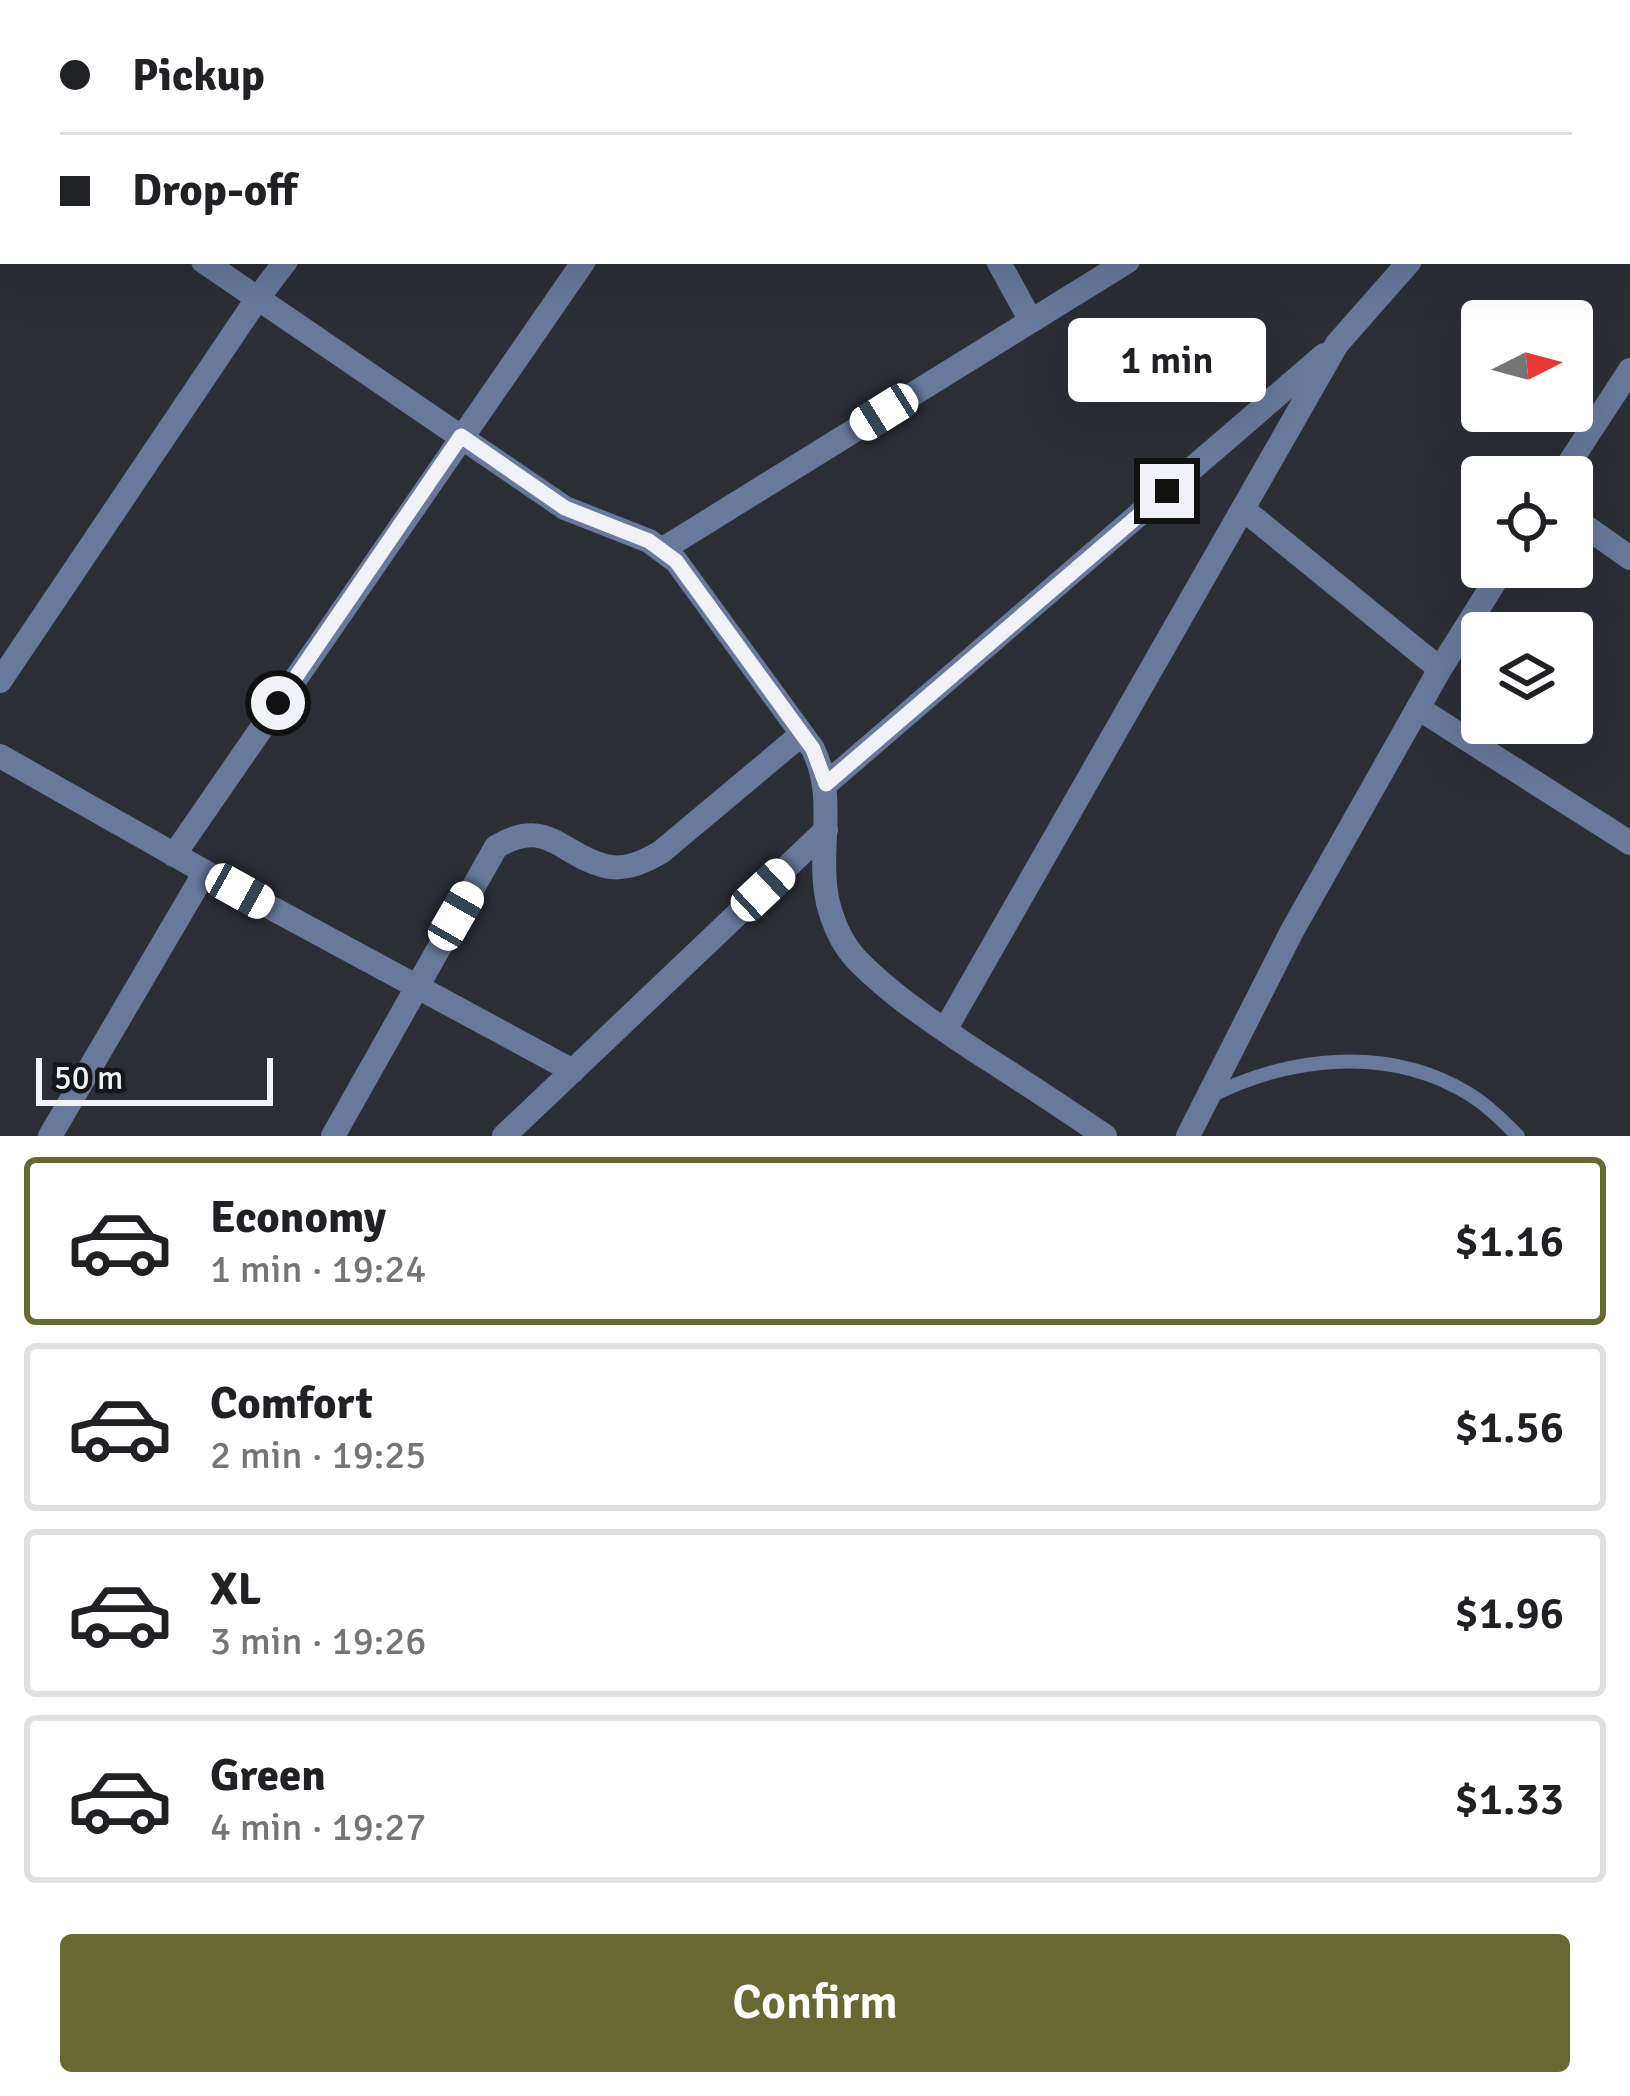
<!DOCTYPE html>
<html lang="en">
<head>
<meta charset="utf-8">
<style>
	:root { --surface:#fff; --page:#f6f6f6; --text:#202124; --muted:#757577; --line:#e0e0e0; --accent:#676832 }
	body { margin:0; font-family:Signika,sans-serif; background:var(--page); color:var(--text); height:100vh; display:flex; flex-direction:column; font-size:45px; white-space:nowrap }
	* { box-sizing:border-box; margin:0 }
	p { font-size:39px; color:var(--muted) }
	.icon { flex:none; width:66px; height:66px; fill:none; stroke:currentColor; stroke-width:2; stroke-linecap:round; stroke-linejoin:round }
	.map { position:relative; height:1136px; overflow:hidden }
	.sheet { display:flex; flex-direction:column; background:var(--surface); flex:1 }
	.sheet>* { flex:none }
	.guide { position:absolute; left:0px; top:0px; width:1632px; height:264px; box-shadow:0 12px 48px #0002; display:grid; align-content:center; height:264px; padding:0 60px; background:var(--surface) }
	.needle { width:78px; rotate:84deg }
	.fabs { position:absolute; left:1461px; top:300px; display:grid; gap:24px }
	.fabs a { display:grid; place-items:center; width:132px; height:132px; border-radius:12px; background:var(--surface); box-shadow:0 12px 48px #0002; font-size:60px }
	.scale { position:absolute; left:36px; bottom:30px; width:237px; box-sizing:border-box; padding-left:12px; border:6px solid #f0f2f7; border-top:0; font-size:33px; line-height:42px; white-space:nowrap; color:#f0f2f7; -webkit-text-stroke:9px #15161a; paint-order:stroke }
	.end { position:absolute; width:54px; height:54px; margin:-27px; border:15px solid #f0f2f7; background:#111; box-shadow:0 0 0 6px #111 }
	.from { border-radius:50% }
	.bubble { position:absolute; height:84px; border-radius:12px; background:var(--surface); box-shadow:0 12px 48px #0002; font-size:39px; font-weight:600; line-height:84px; text-align:center }
	.car { position:absolute; width:36px; height:72px; margin:-36px -18px; border-radius:15px; box-shadow:0 0 9px 3px #0007; background:linear-gradient(#fff 24%,#345 0 40%,#fff 0 76%,#345 0 86%,#fff 0) }
	.guide b { display:flex; align-items:center; gap:42px; height:114px; font-size:45px }
	.guide b+b { border-top:3px solid var(--line) }
	.guide i { width:30px; height:30px; background:var(--text) }
	ul { padding:21px 0 0; list-style:none }
	li { display:flex; align-items:center; gap:36px; height:168px; margin:0 24px 18px; padding:0 36px; border:6px solid var(--line); border-radius:12px }
	li div { flex:1 }
	li b { display:block; font-size:45px }
	li em { font-style:normal; font-weight:600 }
	li.on { border-color:var(--accent) }
	li>.icon { width:108px; height:108px; stroke-width:1.5 }
	.button { display:flex; gap:24px; margin-top:auto; padding:24px 60px }
	.button a { flex:1; height:138px; border-radius:12px; background:var(--accent); color:#fff; font-size:48px; font-weight:600; line-height:138px; text-align:center }
	.map>svg:first-child { display:block }
	.lines { fill:none; stroke-linecap:round; stroke-linejoin:round }
	.lane { stroke:#68799c; stroke-width:14 }
	.street { stroke:#68799c; stroke-width:24 }
	.route { stroke:#f0f2f7; stroke-width:15 }
</style>
</head>
<body>
<div class="map">
<svg width="1630" height="1136" viewBox="0 0 1630 1136">
	<rect width="100%" height="100%" fill="#2b2e35"/>
	<g class="lines">
		<path class="lane" d="M 1209,1097 C 1289,1056 1389,1045 1469,1094 C 1487,1105 1503,1121 1518,1136"/>
		<path class="street" d="M 851,0 L 852,3
			M 1474,0 L 1476,3
			M 157,3 L 159,0
			M 578,3 L 588,0
			M 1092,3 L 1097,0
			M 1559,3 L 1564,0
			M 0,64 L 3,67
			M 1629,108 L 1630,109
			M 0,233 L 3,229
			M 203,261 L 565,508 L 649,541 L 676,561 L 813,749 C 838,801 816,850 828,903 C 833,923 843,945 857,960 C 891,995 934,1023 974,1050 C 1018,1078 1062,1107 1105,1136
			M 998,261 L 1031,321
			M 1560,477 L 1630,370
			M 1243,509 L 1440,669
			M 1572,517 L 1630,558
			M 663,549 L 1128,261
			M 0,681 L 257,299 L 286,261
			M 1418,708 L 1630,843
			M 0,756 L 205,872 L 573,1071
			M 826,784 L 1324,355
			M 174,855 L 584,261
			M 945,1030 L 1337,344 L 1410,261
			M 50,1136 L 205,872
			M 333,1136 L 496,847 C 547,816 561,855 605,866 C 625,871 644,862 661,852 L 802,734
			M 504,1136 L 826,830
			M 1188,1136 L 1292,931 L 1440,669 L 1504,567"/>
	</g>
	<g class="lines">
		<path class="route" d="M 278,703 L 461,436 L 565,508 L 649,541 L 676,561 L 813,749 L 826,784 L 1167,491"/>
	</g>
</svg>
<div class="fabs">
<a><svg class="needle" viewBox="-14 -14 28 28"><path d="M0-13l5 13h-10z" fill="#e53935"/><path d="M0 13l5-13h-10z" fill="#757577"/></svg></a>
<a><svg class="icon" aria-label="locate" viewBox="0 0 24 24"><circle cx="12" cy="12" r="6"/><path d="M12 2v4M12 18v4M2 12h4M18 12h4"/></svg></a>
<a><svg class="icon" aria-label="layers" viewBox="0 0 24 24"><path d="M12 4l9 5-9 5-9-5zM3 14l9 5 9-5"/></svg></a>
</div>
<div class="scale">50 m</div>
<i class="end from" style="left:278px;top:703px"></i>
<i class="end" style="left:1167px;top:491px"></i>
<div class="bubble" style="left:1068px;top:318px;width:198px">1 min</div>
<i class="car" style="left:884px;top:412px;rotate:238deg"></i>
<i class="car" style="left:763px;top:890px;rotate:47deg"></i>
<i class="car" style="left:240px;top:891px;rotate:119deg"></i>
<i class="car" style="left:456px;top:916px;rotate:30deg"></i>
<div class="guide">
<b><i class="from"></i>Pickup</b>
<b><i></i>Drop-off</b>
</div>
</div>
<section class="sheet">
<ul>
<li class="on"><svg class="icon" aria-label="car" viewBox="0 0 24 24"><path d="M5 17H2v-5l4-1 3-4h7l3 4 3 1v5h-3M9 17h6M6 11h13"/><circle cx="7" cy="17" r="2"/><circle cx="17" cy="17" r="2"/></svg><div><b>Economy</b><p>1 min · 19:24</p></div><em>$1.16</em></li>
<li><svg class="icon" aria-label="car" viewBox="0 0 24 24"><path d="M5 17H2v-5l4-1 3-4h7l3 4 3 1v5h-3M9 17h6M6 11h13"/><circle cx="7" cy="17" r="2"/><circle cx="17" cy="17" r="2"/></svg><div><b>Comfort</b><p>2 min · 19:25</p></div><em>$1.56</em></li>
<li><svg class="icon" aria-label="car" viewBox="0 0 24 24"><path d="M5 17H2v-5l4-1 3-4h7l3 4 3 1v5h-3M9 17h6M6 11h13"/><circle cx="7" cy="17" r="2"/><circle cx="17" cy="17" r="2"/></svg><div><b>XL</b><p>3 min · 19:26</p></div><em>$1.96</em></li>
<li><svg class="icon" aria-label="car" viewBox="0 0 24 24"><path d="M5 17H2v-5l4-1 3-4h7l3 4 3 1v5h-3M9 17h6M6 11h13"/><circle cx="7" cy="17" r="2"/><circle cx="17" cy="17" r="2"/></svg><div><b>Green</b><p>4 min · 19:27</p></div><em>$1.33</em></li>
</ul>
<div class="button"><a>Confirm</a></div>
</section>
</body>
</html>
